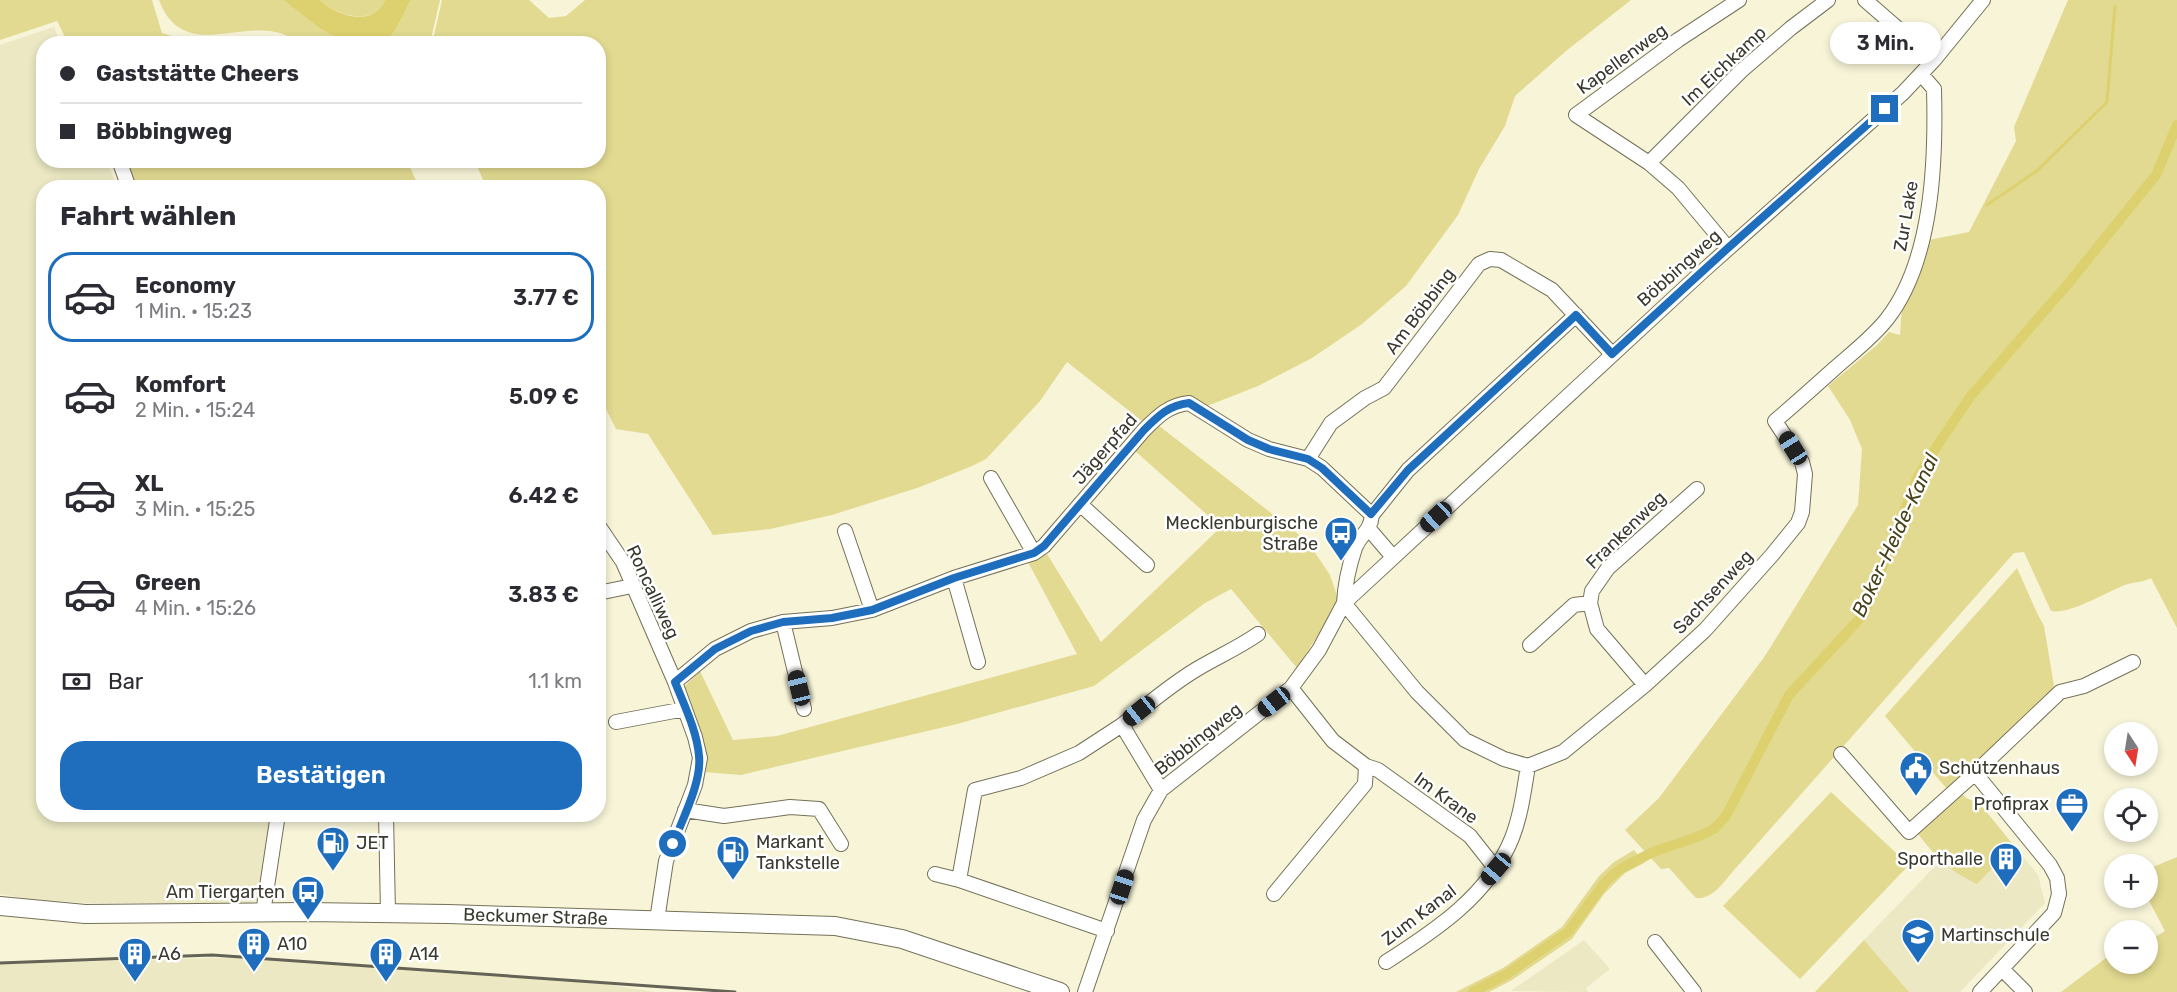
<!DOCTYPE html>
<html lang="de">
<head>
<meta charset="utf-8">
<style>
	:root { --surface:#fff; --page:#f2f2f3; --text:#2b2b33; --muted:#7c7c81; --line:#e1e1e2; --accent:#1f6ebd }
	body { margin:0; font-family:Rubik,sans-serif; background:var(--page); color:var(--text); height:100vh; display:flex; flex-direction:column; font-size:22px; white-space:nowrap }
	* { box-sizing:border-box; margin:0 }
	p { font-size:20px; color:var(--muted) }
	.icon { flex:none; width:33px; height:33px; fill:none; stroke:currentColor; stroke-width:2; stroke-linecap:round; stroke-linejoin:round }
	.map { position:relative; flex:1; overflow:hidden }
	.side { position:absolute; left:36px; top:180px; width:570px; height:642px; display:flex; flex-direction:column; background:var(--surface); border-radius:24px; box-shadow:0 3px 9px #0003 }
	.side>* { flex:none }
	.top-card { position:absolute; left:36px; top:36px; width:570px; height:132px; border-radius:24px; box-shadow:0 3px 9px #0003; display:grid; align-content:center; height:132px; padding:0 24px; background:var(--surface) }
	.needle { width:39px; rotate:168deg }
	.buttons { position:absolute; left:2104px; top:722px; display:grid; gap:12px }
	.buttons a { display:grid; place-items:center; width:54px; height:54px; border-radius:50%; background:var(--surface); box-shadow:0 3px 9px #0003; font-size:30px }
	.end { position:absolute; width:27px; height:27px; margin:-14px; border:8px solid #1f6ebd; background:#fff; box-shadow:0 0 0 3px #fff }
	.from { border-radius:50% }
	.bubble { position:absolute; height:42px; border-radius:21px; background:var(--surface); box-shadow:0 3px 9px #0003; font-size:20px; font-weight:600; line-height:42px; text-align:center }
	.car { position:absolute; width:18px; height:36px; margin:-18px -9px; border-radius:8px; box-shadow:0 0 4px 2px #0007; background:linear-gradient(#222 24%,#8ab4d8 0 40%,#222 0 76%,#8ab4d8 0 86%,#222 0) }
	.top-card b { display:flex; align-items:center; gap:21px; height:57px; font-size:22px }
	.top-card b+b { border-top:2px solid var(--line) }
	.top-card i { width:15px; height:15px; background:var(--text) }
	ul { padding:0; list-style:none }
	li { display:flex; align-items:center; gap:18px; height:90px; margin:0 12px 9px; padding:0 12px; border:3px solid transparent; border-radius:24px }
	li div { flex:1 }
	li b { display:block; font-size:22px }
	li em { font-style:normal; font-weight:600 }
	li.active { border-color:var(--accent) }
	li>.icon { width:54px; height:54px; stroke-width:1.5 }
	h2 { padding:0 24px; font-size:27px; line-height:72px }
	.pay { display:flex; align-items:center; gap:15px; height:66px; padding:0 24px; font-size:22px }
	.pay p { margin-inline-start:auto }
	.action { display:flex; gap:12px; margin-top:auto; padding:12px 24px }
	.action a { flex:1; height:69px; border-radius:24px; background:var(--accent); color:#fff; font-size:24px; font-weight:600; line-height:69px; text-align:center }
	.map>svg:first-child { display:block }
	.built { fill:#ebe8c3 }
	.green { fill:#e2da91 }
	.water { fill:#ddd16f }
	.lines { fill:none; stroke-linecap:round; stroke-linejoin:round }
	.stream { stroke:#ddd16f; stroke-width:3 }
	.canal { stroke:#ddd16f; stroke-width:10 }
	.minor-casing { stroke:#747158; stroke-width:16 }
	.major-casing { stroke:#747158; stroke-width:20 }
	.minor { stroke:#fff; stroke-width:14 }
	.major { stroke:#fff; stroke-width:18 }
	.rail { stroke:#656355; stroke-width:3 }
	.route { stroke:#1f6ebd; stroke-width:8 }
	.labels { text-anchor:middle; dominant-baseline:central; stroke-width:5; stroke-linejoin:round; paint-order:stroke }
	.street-label { font-size:18px; fill:#3a392e; stroke:#fff }
	.poi-label { font-size:18px; fill:#3a392e; stroke:#fff; text-anchor:start }
	.water-label { font-size:20px; font-style:italic; fill:#474219; stroke:#fff }
</style>
</head>
<body>
<div class="map">
<svg width="2177" height="992" viewBox="0 0 2177 992">
	<rect width="100%" height="100%" fill="#f7f4d8"/>
	<path class="built" d="M 54,27 L 60,43 L 44,44 L 44,160 L 107,161 L 117,187 L 44,188 L 44,814 L 270,815 L 258,899 L 251,903 L 86,903 L 30,899 L 0,894 L 0,45 Z
		M 1962,794 L 1966,798 L 1980,804 L 2038,875 L 2045,903 L 1960,992 L 1909,992 L 1864,940 L 1940,861 L 1918,834 Z
		M 1584,940 L 1610,969 L 1586,988 L 1588,992 L 1511,991 Z
		M 248,957 L 586,981 L 655,992 L 0,992 L 0,964 Z"/>
	<path class="green" d="M 0,0 L 152,0 L 162,33 L 194,43 L 68,43 L 57,21 L 0,40 Z
		M 159,0 L 283,0 L 319,28 L 346,43 L 298,43 C 256,6 185,70 159,0 Z
		M 320,0 L 385,0 C 375,28 335,15 320,0 Z
		M 411,0 L 440,0 L 430,43 L 385,44 L 395,31 Z
		M 442,0 L 529,0 L 549,18 L 566,16 L 585,0 L 1631,0 L 1566,51 L 1515,96 L 1505,126 L 1479,169 L 1458,215 L 1406,286 L 1362,324 L 1312,358 L 1258,386 L 1202,408 L 1178,404 L 1147,425 L 1067,362 L 1040,401 L 986,459 L 972,466 L 920,487 L 832,515 L 770,529 L 713,535 L 648,434 L 616,429 L 599,395 L 598,188 L 486,187 L 475,161 L 598,160 L 598,44 L 432,44 Z
		M 2068,0 L 2177,0 L 2177,628 L 2151,578 C 2144,582 2135,582 2128,584 C 2107,591 2071,615 2051,611 L 2024,552 L 2014,553 L 1735,869 C 1725,880 1713,900 1696,898 L 1669,868 L 1661,869 L 1625,830 L 1659,798 L 1765,656 L 1858,505 L 1862,449 L 1850,420 L 1828,386 L 1877,345 L 1889,332 L 1900,335 L 1902,305 L 1924,241 L 1969,232 L 2016,141 L 2014,127 Z
		M 124,161 L 407,161 L 419,187 L 134,187 Z
		M 1158,425 L 1307,541 L 1330,575 L 1339,602 L 1297,668 L 1231,589 L 1205,603 L 1094,686 L 957,724 L 741,775 L 703,772 L 683,688 L 700,671 L 733,740 L 777,736 L 1077,654 L 1028,562 L 1047,554 L 1101,642 L 1221,527 L 1135,451 Z
		M 2017,568 L 2037,613 L 2044,626 L 2054,686 L 2048,698 L 1947,789 L 1885,716 Z
		M 1831,792 L 1909,865 L 1800,979 L 1723,906 Z
		M 1962,794 L 1966,798 L 1980,804 L 2014,846 L 1977,884 C 1948,870 1938,859 1918,834 L 1920,830 Z
		M 1634,850 L 1644,863 L 1625,873 L 1604,894 L 1572,939 L 1512,980 L 1489,992 L 1456,992 L 1503,968 L 1562,927 L 1599,876 L 1614,862 Z
		M 2177,857 L 2177,992 L 2061,992 L 2106,958 L 2109,962 L 2115,959 L 2115,963 L 2129,963 L 2130,967 L 2138,973 L 2152,968 C 2152,961 2153,957 2148,952 L 2148,941 L 2165,931 L 2147,897 L 2148,869 Z
		M 1864,940 L 1909,992 L 1815,992 Z"/>
	<path class="water" d="M 283,0 L 320,0 C 336,16 374,28 385,0 L 411,0 L 395,31 L 385,43 L 346,43 L 319,28 Z
		M 2148,952 L 2151,955 L 2152,968 L 2145,971 L 2133,972 L 2129,963 L 2148,963 Z"/>
	<g class="lines">
		<path class="stream" d="M 1987,205 L 2038,170 L 2107,102 L 2115,6"/>
		<path class="canal" d="M 1473,992 L 1507,974 L 1568,932 L 1606,881 L 1620,869 L 1653,852 L 1697,837 L 1714,829 L 1726,816 L 1789,695 L 1864,614 L 1917,478 L 1941,440 L 1970,397 L 2067,285 L 2156,175 L 2177,125"/>
		<g class="minor-casing">
			<path id="minor" d="M 1865,0 L 1934,60
				M 119,160 L 129,188
				M 1649,163 L 1741,71 L 1791,28 L 1828,0
				M 1728,248 L 1678,188 L 1649,163 L 1576,115 L 1678,40 L 1739,0
				M 1308,459 L 1331,423 L 1365,398 L 1384,388 L 1479,264 L 1490,259 L 1501,260 L 1552,290 L 1612,354
				M 991,478 L 1034,553
				M 1080,504 L 1147,565
				M 1372,515 L 1408,470 L 1576,315
				M 598,525 L 623,562 L 675,682 L 695,737 L 700,758 L 695,785 L 666,861 L 657,920
				M 1369,529 L 1393,557
				M 845,531 L 872,610
				M 954,578 L 978,662
				M 598,593 L 632,586
				M 1344,603 L 1417,692 L 1465,740 L 1504,759 L 1528,766 L 1563,752 L 1645,685 L 1705,630 L 1772,555 L 1798,523 L 1802,512 L 1805,474 L 1802,462 L 1775,421 C 1795,404 1814,387 1834,369 C 1852,353 1872,338 1887,319 C 1933,260 1936,160 1934,89 L 1921,74
				M 783,622 L 804,709
				M 1530,645 L 1574,605 L 1590,603
				M 675,682 L 715,649 L 751,631 L 783,622 L 832,618 L 872,610 L 954,578 L 1034,553 L 1044,546 L 1144,430 C 1158,416 1169,405 1189,403 L 1248,440 L 1269,449 L 1308,459 L 1322,468 L 1372,515 C 1370,533 1361,533 1355,548 C 1349,566 1345,584 1344,603
				M 1645,685 L 1597,629 L 1590,603 L 1592,591 L 1608,568 L 1697,489
				M 616,722 L 685,709
				M 1122,725 C 1146,706 1170,685 1197,669 C 1217,657 1238,648 1258,634
				M 1841,754 L 1909,832 L 1975,773 L 2050,865 L 2057,878 L 2059,894 L 2054,913 L 1980,992
				M 1366,766 L 1378,770 L 1470,836 L 1496,869
				M 1975,773 L 2060,692 L 2084,686 L 2133,662
				M 685,810 L 724,816 L 790,807 L 819,809 L 841,844
				M 386,814 L 388,913
				M 935,874 L 959,880
				M 1274,894 L 1365,784 L 1366,766 L 1333,741 L 1291,688
				M 263,913 L 278,814
				M 1107,931 L 959,880 L 975,790 L 1021,778 L 1079,753 L 1122,725 L 1161,790
				M 1655,942 L 1694,992
				M 1386,962 C 1436,930 1489,895 1512,838 C 1521,815 1524,790 1528,766
				M 2002,969 L 2025,992
				M 1085,992 L 1144,820 L 1161,790 L 1291,688 L 1319,650 L 1344,603 L 1703,271 L 1903,93 L 1934,60 L 1983,0"/>
		</g>
		<g class="major-casing">
			<g id="major">
				<path id="s1" d="M 0,906 L 85,914 L 307,912 L 448,914 L 835,926 L 902,939 L 1060,992"/>
			</g>
		</g>
		<use href="#minor" class="minor"/>
		<use href="#major" class="major"/>
		<path class="rail" d="M 0,963 L 212,955 L 735,992"/>
	</g>
	<g class="lines">
		<path class="route" d="M 673,844 C 682,820 702,782 699,756 C 697,731 684,705 675,682 L 715,649 L 751,631 L 783,622 L 832,618 L 872,610 L 954,578 L 1034,553 L 1044,546 L 1144,430 C 1158,416 1169,405 1189,403 L 1248,440 L 1269,449 L 1308,459 L 1322,468 L 1371,514 L 1408,470 L 1576,315 L 1612,354 L 1728,248 L 1885,109"/>
	</g>
	<defs>
		<g id="bus-pin" transform="scale(1.725)"><path d="M0 17L-7.5 6A9.5 9.5 0 1 1 7.5 6Z" fill="#1f6ebd" stroke="#fff"/><path d="M-5-6H5V4H4V6H2V4H-2V6H-4V4H-5ZM-3.5-4V0h7V-4ZM-3.5 1.2v1.5H-2V1.2ZM2 1.2v1.5H3.5V1.2Z" fill="#fff"/></g>
		<g id="civic-pin" transform="scale(1.725)"><path d="M0 17L-7.5 6A9.5 9.5 0 1 1 7.5 6Z" fill="#1f6ebd" stroke="#fff"/><path d="M-.6-6.5H3V-4.5H.6V-3L4-1V1h2V6H-6V1h2V-1L-.6-3ZM-1.2 2.5V6h2.4V2.5Z" fill="#fff"/></g>
		<g id="office-pin" transform="scale(1.725)"><path d="M0 17L-7.5 6A9.5 9.5 0 1 1 7.5 6Z" fill="#1f6ebd" stroke="#fff"/><path d="M-6-3h4V-5.5h4V-3h4V5H-6ZM-1-4.5V-3h2v-1.5ZM-6 0V1H6V0Z" fill="#fff"/></g>
		<g id="fuel-pin" transform="scale(1.725)"><path d="M0 17L-7.5 6A9.5 9.5 0 1 1 7.5 6Z" fill="#1f6ebd" stroke="#fff"/><path d="M-5.5-6h7V0h2V4h1.3V-2.5L3-4.5l.8-.8L6-3V5H2.5V1h-1V6h-7ZM-4.2-4.7v3.2H.2V-4.7Z" fill="#fff"/></g>
		<g id="building-pin" transform="scale(1.725)"><path d="M0 17L-7.5 6A9.5 9.5 0 1 1 7.5 6Z" fill="#1f6ebd" stroke="#fff"/><path d="M-4-6H4V6H1V3H-1V6H-4ZM-2.5-4.3h1.7v1.8h-1.7ZM.8-4.3h1.7v1.8H.8ZM-2.5-1h1.7V.8h-1.7ZM.8-1h1.7V.8H.8Z" fill="#fff"/></g>
		<g id="school-pin" transform="scale(1.725)"><path d="M0 17L-7.5 6A9.5 9.5 0 1 1 7.5 6Z" fill="#1f6ebd" stroke="#fff"/><path d="M0-5L7-2L0 1L-7-2ZM-4 1L0 2.5L4 1V4Q0 6-4 4Z" fill="#fff"/></g>
	</defs>
	<g fill-rule="evenodd">
		<use href="#bus-pin" x="1341" y="533"/>
		<use href="#civic-pin" x="1916" y="768"/>
		<use href="#office-pin" x="2072" y="804"/>
		<use href="#fuel-pin" x="333" y="843"/>
		<use href="#fuel-pin" x="733" y="852"/>
		<use href="#building-pin" x="2006" y="859"/>
		<use href="#bus-pin" x="308" y="892"/>
		<use href="#school-pin" x="1918" y="935"/>
		<use href="#building-pin" x="254" y="944"/>
		<use href="#building-pin" x="135" y="954"/>
		<use href="#building-pin" x="386" y="954"/>
	</g>
	<g class="labels">
		<g class="street-label">
			<text transform="translate(1622 59) rotate(-36)">Kapellenweg</text>
			<text transform="translate(1724 66) rotate(-43)">Im Eichkamp</text>
			<text transform="translate(1906 216) rotate(-80)">Zur Lake</text>
			<text transform="translate(1679 268) rotate(-42)">Böbbingweg</text>
			<text transform="translate(1420 311) rotate(-53)">Am Böbbing</text>
			<text transform="translate(1105 449) rotate(-49)">Jägerpfad</text>
			<text transform="translate(1626 530) rotate(-44)">Frankenweg</text>
			<text transform="translate(653 592) rotate(65)">Roncalliweg</text>
			<text transform="translate(1713 592) rotate(-47)">Sachsenweg</text>
			<text transform="translate(1198 739) rotate(-38)">Böbbingweg</text>
			<text transform="translate(1446 798) rotate(36)">Im Krane</text>
			<text transform="translate(1419 915) rotate(-37)">Zum Kanal</text>
			<text stroke="none"><textPath href="#s1" startOffset="536">Beckumer Straße</textPath></text>
		</g>
		<g class="poi-label">
			<text x="1318" y="523" text-anchor="end">Mecklenburgische<tspan x="1318" dy="21">Straße</tspan></text>
			<text x="1939" y="768">Schützenhaus</text>
			<text x="2049" y="804" text-anchor="end">Profiprax</text>
			<text x="756" y="842">Markant<tspan x="756" dy="21">Tankstelle</tspan></text>
			<text x="356" y="843">JET</text>
			<text x="1983" y="859" text-anchor="end">Sporthalle</text>
			<text x="285" y="892" text-anchor="end">Am Tiergarten</text>
			<text x="1941" y="935">Martinschule</text>
			<text x="277" y="944">A10</text>
			<text x="158" y="954">A6</text>
			<text x="409" y="954">A14</text>
		</g>
		<g class="water-label">
			<text transform="translate(1895 535) rotate(-65)">Boker-Heide-Kanal</text>
		</g>
	</g>
</svg>
<div class="buttons">
<a><svg class="needle" viewBox="-14 -14 28 28"><path d="M0-13l5 13h-10z" fill="#e53935"/><path d="M0 13l5-13h-10z" fill="#7c7c81"/></svg></a>
<a><svg class="icon" aria-label="locate" viewBox="0 0 24 24"><circle cx="12" cy="12" r="6"/><path d="M12 2v4M12 18v4M2 12h4M18 12h4"/></svg></a>
<a>+</a>
<a>−</a>
</div>
<i class="end from" style="left:673px;top:844px"></i>
<i class="end" style="left:1885px;top:109px"></i>
<div class="bubble" style="left:1830px;top:22px;width:111px">3 Min.</div>
<i class="car" style="left:1793px;top:448px;rotate:328deg"></i>
<i class="car" style="left:1436px;top:517px;rotate:227deg"></i>
<i class="car" style="left:799px;top:688px;rotate:346deg"></i>
<i class="car" style="left:1274px;top:702px;rotate:232deg"></i>
<i class="car" style="left:1139px;top:711px;rotate:231deg"></i>
<i class="car" style="left:1496px;top:869px;rotate:220deg"></i>
<i class="car" style="left:1122px;top:887px;rotate:18deg"></i>
<div class="top-card">
<b><i class="from"></i>Gaststätte Cheers</b>
<b><i></i>Böbbingweg</b>
</div>
<section class="side">
<h2>Fahrt wählen</h2>
<ul>
<li class="active"><svg class="icon" aria-label="car" viewBox="0 0 24 24"><path d="M5 17H2v-5l4-1 3-4h7l3 4 3 1v5h-3M9 17h6M6 11h13"/><circle cx="7" cy="17" r="2"/><circle cx="17" cy="17" r="2"/></svg><div><b>Economy</b><p>1 Min. · 15:23</p></div><em>3.77 €</em></li>
<li><svg class="icon" aria-label="car" viewBox="0 0 24 24"><path d="M5 17H2v-5l4-1 3-4h7l3 4 3 1v5h-3M9 17h6M6 11h13"/><circle cx="7" cy="17" r="2"/><circle cx="17" cy="17" r="2"/></svg><div><b>Komfort</b><p>2 Min. · 15:24</p></div><em>5.09 €</em></li>
<li><svg class="icon" aria-label="car" viewBox="0 0 24 24"><path d="M5 17H2v-5l4-1 3-4h7l3 4 3 1v5h-3M9 17h6M6 11h13"/><circle cx="7" cy="17" r="2"/><circle cx="17" cy="17" r="2"/></svg><div><b>XL</b><p>3 Min. · 15:25</p></div><em>6.42 €</em></li>
<li><svg class="icon" aria-label="car" viewBox="0 0 24 24"><path d="M5 17H2v-5l4-1 3-4h7l3 4 3 1v5h-3M9 17h6M6 11h13"/><circle cx="7" cy="17" r="2"/><circle cx="17" cy="17" r="2"/></svg><div><b>Green</b><p>4 Min. · 15:26</p></div><em>3.83 €</em></li>
</ul>
<div class="pay"><svg class="icon" aria-label="cash" viewBox="0 0 24 24"><path d="M3 7h18v10H3z"/><circle cx="12" cy="12" r="2"/></svg>Bar<p>1.1 km</p></div>
<div class="action"><a>Bestätigen</a></div>
</section>
</div>
</body>
</html>
